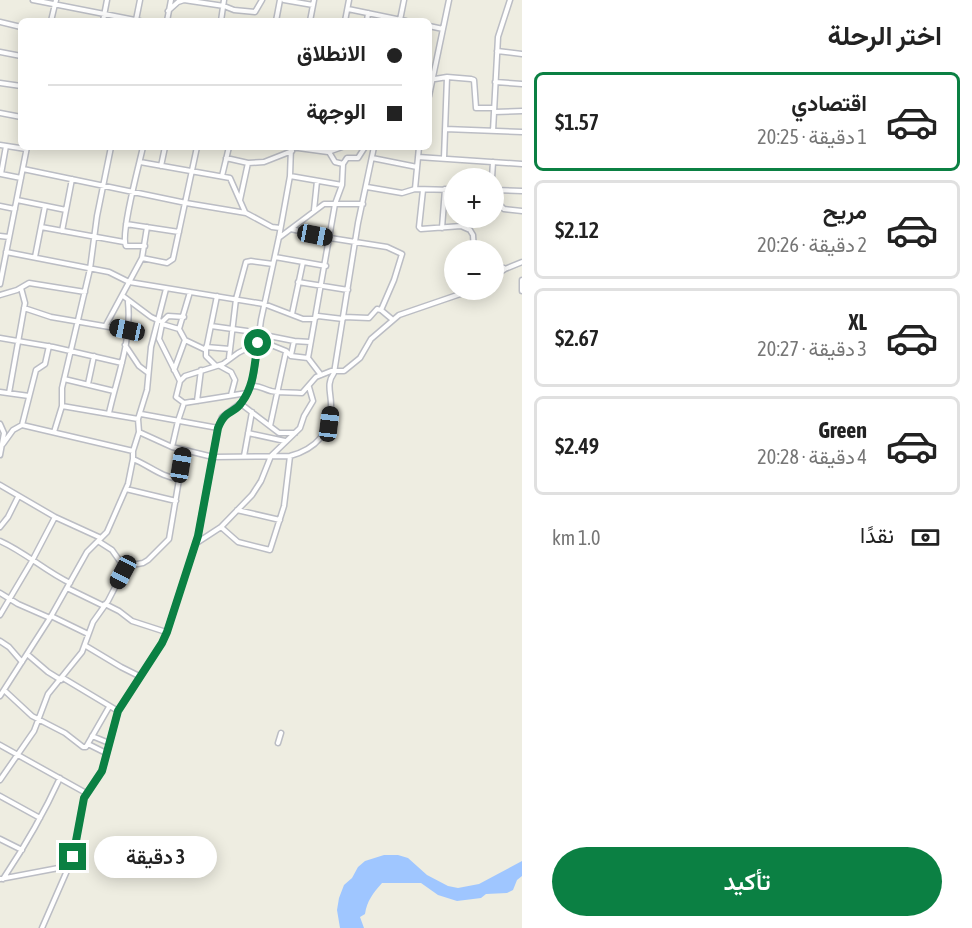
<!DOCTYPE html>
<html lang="ar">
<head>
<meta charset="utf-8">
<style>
	:root { --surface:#fff; --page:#f6f6f6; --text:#222; --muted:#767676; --line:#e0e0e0; --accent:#0b8043 }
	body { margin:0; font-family:"Asap Condensed",Vazirmatn,sans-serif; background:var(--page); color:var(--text); direction:rtl; height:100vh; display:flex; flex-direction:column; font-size:22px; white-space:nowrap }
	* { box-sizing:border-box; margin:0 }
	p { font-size:20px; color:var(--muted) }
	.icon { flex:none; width:33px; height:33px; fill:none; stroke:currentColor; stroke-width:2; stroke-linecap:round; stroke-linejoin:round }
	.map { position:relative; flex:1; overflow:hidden; direction:ltr }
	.sheet { display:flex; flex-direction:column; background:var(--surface); width:450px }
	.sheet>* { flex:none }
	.guide { position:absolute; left:18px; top:18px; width:414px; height:132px; border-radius:9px; box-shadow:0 3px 15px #0003; direction:rtl; display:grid; align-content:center; height:132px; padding:0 30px; background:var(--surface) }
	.controls { position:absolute; left:444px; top:168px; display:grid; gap:12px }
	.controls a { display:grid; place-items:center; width:60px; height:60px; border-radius:50%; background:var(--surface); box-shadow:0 3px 15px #0003; font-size:30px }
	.end { position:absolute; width:27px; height:27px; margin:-14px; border:8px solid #0b8043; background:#fff; box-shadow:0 0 0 3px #fff }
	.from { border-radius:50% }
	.bubble { position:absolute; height:42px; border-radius:21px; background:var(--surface); box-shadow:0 3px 15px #0003; font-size:20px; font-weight:600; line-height:42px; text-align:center; direction:rtl }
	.car { position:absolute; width:18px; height:36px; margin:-18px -9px; border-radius:8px; box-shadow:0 0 4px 2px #0007; background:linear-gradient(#222 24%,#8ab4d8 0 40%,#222 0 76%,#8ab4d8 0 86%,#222 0) }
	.guide b { display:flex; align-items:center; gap:21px; height:57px; font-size:22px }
	.guide b+b { border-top:2px solid var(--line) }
	.guide i { width:15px; height:15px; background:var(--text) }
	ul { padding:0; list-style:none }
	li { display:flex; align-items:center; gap:18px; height:99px; margin:0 12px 9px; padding:0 18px; border:3px solid var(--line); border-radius:9px }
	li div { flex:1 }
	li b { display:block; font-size:22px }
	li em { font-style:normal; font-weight:600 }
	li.selected { border-color:var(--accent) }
	li>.icon { width:54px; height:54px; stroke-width:1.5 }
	h2 { padding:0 30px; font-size:27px; line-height:72px }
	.pay { display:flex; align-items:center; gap:15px; height:66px; padding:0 30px; font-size:22px }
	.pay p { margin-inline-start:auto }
	.action { display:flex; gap:12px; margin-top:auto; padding:12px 30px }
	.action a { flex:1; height:69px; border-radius:36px; background:var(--accent); color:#fff; font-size:24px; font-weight:600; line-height:69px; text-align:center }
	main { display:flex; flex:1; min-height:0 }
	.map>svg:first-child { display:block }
	.water { fill:#9fc6ff }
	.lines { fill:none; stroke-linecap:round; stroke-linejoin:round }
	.minor-casing { stroke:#bbbdc4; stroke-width:7 }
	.minor { stroke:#fff; stroke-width:4 }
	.route { stroke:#0b8043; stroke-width:8 }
</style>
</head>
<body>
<main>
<section class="sheet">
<h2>اختر الرحلة</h2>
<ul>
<li class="selected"><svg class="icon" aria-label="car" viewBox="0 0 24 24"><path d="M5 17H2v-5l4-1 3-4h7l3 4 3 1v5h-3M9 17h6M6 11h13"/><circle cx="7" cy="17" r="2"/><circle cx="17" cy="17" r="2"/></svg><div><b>اقتصادي</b><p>1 دقيقة · 20:25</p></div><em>$1.57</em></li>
<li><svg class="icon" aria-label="car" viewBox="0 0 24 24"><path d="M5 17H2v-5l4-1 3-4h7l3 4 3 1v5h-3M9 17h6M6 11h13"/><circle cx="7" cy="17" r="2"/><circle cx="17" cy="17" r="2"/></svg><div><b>مريح</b><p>2 دقيقة · 20:26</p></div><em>$2.12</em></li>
<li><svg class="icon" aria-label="car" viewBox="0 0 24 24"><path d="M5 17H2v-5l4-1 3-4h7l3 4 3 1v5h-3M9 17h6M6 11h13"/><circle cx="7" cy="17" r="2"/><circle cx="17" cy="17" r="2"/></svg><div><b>XL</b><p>3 دقيقة · 20:27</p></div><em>$2.67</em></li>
<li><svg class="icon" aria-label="car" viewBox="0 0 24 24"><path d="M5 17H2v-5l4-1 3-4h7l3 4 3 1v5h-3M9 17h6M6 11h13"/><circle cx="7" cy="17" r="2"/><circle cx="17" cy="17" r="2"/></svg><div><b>Green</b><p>4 دقيقة · 20:28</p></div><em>$2.49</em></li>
</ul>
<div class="pay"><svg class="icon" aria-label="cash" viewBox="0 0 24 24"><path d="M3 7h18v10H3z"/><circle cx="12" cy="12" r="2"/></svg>نقدًا<p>1.0 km</p></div>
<div class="action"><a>تأكيد</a></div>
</section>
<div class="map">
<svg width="522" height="928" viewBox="0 0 522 928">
	<rect width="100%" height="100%" fill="#eeede1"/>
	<path class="water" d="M 384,855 L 398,855 L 408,858 L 427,875 L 448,886 L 458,888 L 479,884 L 522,861 L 522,876 L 517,880 L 513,890 L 507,893 L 486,894 L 481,898 L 457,901 L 438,895 L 421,883 L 382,883 C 373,893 367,901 365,914 L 360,917 L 364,928 L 340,928 L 337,910 L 339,898 L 344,885 L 352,878 L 358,867 L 365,861 Z"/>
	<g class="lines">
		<g class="minor-casing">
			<path id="minor" d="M 33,0 L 140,21
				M 284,0 L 313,5
				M 348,9 L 406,21
				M 168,11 L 178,2 L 184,0 L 224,6 L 234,10 L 255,12 L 262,0
				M 136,20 L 140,0
				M 400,20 L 404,0
				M 51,21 L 56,0
				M 103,21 L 107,0
				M 167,21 L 171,0
				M 221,21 L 224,0
				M 276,21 L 280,0
				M 310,21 L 314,0
				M 345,21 L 349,0
				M 367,21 L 368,13
				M 0,22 L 21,27
				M 429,26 L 443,29
				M 497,51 L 522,54
				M 0,52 L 21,56
				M 429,80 L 447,77 L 471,79 L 474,80 L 476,108 L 494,108
				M 495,82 L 522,84
				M 0,83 L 21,86
				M 429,96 L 449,0
				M 494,112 L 522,111
				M 0,113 L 21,117
				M 445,129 L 522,132
				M 493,131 L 498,37 L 510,0
				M 0,145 L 26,149
				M 143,147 C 139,165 120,235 126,246 L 145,246
				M 291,147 L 328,152 L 342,147
				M 419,147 L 415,189 L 454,190
				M 329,152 L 335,162 L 343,164 L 347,158 L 358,158 L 365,147
				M 418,157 L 522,164
				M 226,158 L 248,163 L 264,162 L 292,151
				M 372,158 L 417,167
				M 444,158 L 447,77
				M 140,162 L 230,178 L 245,212
				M 161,166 L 165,147
				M 23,169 L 186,203 L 246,213 L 272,227 L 280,228
				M 1,174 L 6,146
				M 1,174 L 21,178
				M 222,176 L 229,147
				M 290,176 L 342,185
				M 492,178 L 493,162
				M 367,187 L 402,193 L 415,189
				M 423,190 L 419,227 L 421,229 L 461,226 L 470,230 L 473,235 L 474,250
				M 494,190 L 522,191
				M 494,199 L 504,209 L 522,211
				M 17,200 L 66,210
				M 240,200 L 248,163
				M 0,206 L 15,209
				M 314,210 L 317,181
				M 126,224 L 179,232
				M 41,227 L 124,242
				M 442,228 L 445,189
				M 291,229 L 330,238 L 387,247 L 402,254 L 394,280 L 381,310 L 377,309 L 369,318 L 344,317
				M 62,231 L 72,179
				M 0,236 L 9,237
				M 280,237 L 324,204 L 363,204
				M 6,252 L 109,272 L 129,282 L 264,304 L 303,319 L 314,319 L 318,316 L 343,319
				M 35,257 L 45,206
				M 275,257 L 326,266
				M 142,258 L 167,263 L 173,259 L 197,147
				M 494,265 L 504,268
				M 494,276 L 505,269 L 522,262
				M 522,280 L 522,291
				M 298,282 L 348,290
				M 0,284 L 27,147
				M 0,295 L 17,290 L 29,283 L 85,292
				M 123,296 L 151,317 L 162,322 L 162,324 L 179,329 L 185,340 L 206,350 L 206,356 L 216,366
				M 24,308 L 51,317 L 127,330
				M 381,310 L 393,320
				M 292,314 L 303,262
				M 162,322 L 168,316 L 184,317
				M 162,324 L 159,339 L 180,381
				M 106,325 L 142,258 L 147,227
				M 211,326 L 247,331 L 266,343 L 286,351 L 291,356 L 308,358 L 321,375
				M 179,329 L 190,292
				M 259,334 L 294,341 L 310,342
				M 0,338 L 53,347 L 122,363
				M 125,345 L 139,366 L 147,372
				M 206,347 L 230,349
				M 206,350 L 217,296
				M 291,355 L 294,341
				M 229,358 L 236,299 L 246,262 L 251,261 L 273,264
				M 308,358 L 335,204 L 342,185 L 343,164
				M 220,366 L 231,372 L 235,380 L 231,395
				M 174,370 L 185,340
				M 64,379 L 114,391
				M 88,384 L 94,356
				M 251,386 C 259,385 263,389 271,391 C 278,393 293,392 302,393 L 316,377 L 331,371 L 344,371 L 360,358 L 371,339 L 399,315 L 472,290
				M 0,392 L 29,396
				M 9,393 L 25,303 L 21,288
				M 247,393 L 184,403 L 176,397 L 180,381 L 185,376 L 223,364 L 238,353 L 257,343
				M 197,401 L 201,370
				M 241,404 L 279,433 L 295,433
				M 62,406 L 138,419
				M 109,413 C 117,377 132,340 128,302
				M 141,414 L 218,428
				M 0,424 L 4,433 L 0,455
				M 22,425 L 36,370 L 45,364 L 49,346
				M 270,426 L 286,352
				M 54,432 L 62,406 L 62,388 L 90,269 L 97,216 L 111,147
				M 139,432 L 172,447 L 213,457 L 290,456 C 316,449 331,432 331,405 C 331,392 326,384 334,373 L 358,223 L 374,147
				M 248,433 L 285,441
				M 3,444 L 13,430 L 22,425 L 133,451 L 133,459
				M 172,447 L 178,421 L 184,403
				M 133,451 L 139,432 L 138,419 L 147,390 L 151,347 L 166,289
				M 244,456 L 252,412
				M 0,485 L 55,517 L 101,538
				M 126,489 L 176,501
				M 237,510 L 280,520
				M 0,527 L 8,517 L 18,497
				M 221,527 L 238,542 L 270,550 L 284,506 L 290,456
				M 0,541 C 25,552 45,571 70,583
				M 98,541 L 112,550 L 124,567 L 127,568
				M 198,542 L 221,527 L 252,495 L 261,481 L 271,456 L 300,428 L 304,416 L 313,401 L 309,387
				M 67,588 L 104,606
				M 0,593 L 18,604 L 50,618
				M 105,604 L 119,611 L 132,621 L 166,632
				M 0,615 L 32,561 L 55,517
				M 51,616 L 88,634
				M 0,641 L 9,647 L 22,662
				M 86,646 L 121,667 L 139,676
				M 27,654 L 48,672 L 61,680
				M 63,678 L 118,711
				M 4,690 L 32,716 L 65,733 L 83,747 L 86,747 L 109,707
				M 0,696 L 50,618 L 87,552 L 107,532 L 128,484 L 133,459 C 150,466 161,477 179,479
				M 92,736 L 109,743
				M 278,743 L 281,733
				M 88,744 L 106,753
				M 0,745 L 86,793
				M 0,780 L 34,731 L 48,694 L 82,652 L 93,622 L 108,601 L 123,572 L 132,565 L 143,563 L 148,560 L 169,539 L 184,450
				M 0,796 L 40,818
				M 0,839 L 22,850
				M 0,879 L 69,866
				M 3,879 C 25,846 44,813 60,778
				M 42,928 L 73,857 L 84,798 L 102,771 L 118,711 L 162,643 L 167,632 L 198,536 L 218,428 L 222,417 L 242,402 L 251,386 L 254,372 L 261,320 L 279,237 L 290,176 L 291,147"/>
		</g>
		<use href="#minor" class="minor"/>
	</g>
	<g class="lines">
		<path class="route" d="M 73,857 L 84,798 L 102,771 L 118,711 L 162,643 L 167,632 L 198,536 L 218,428 C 226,408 234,415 242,402 C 255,384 254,364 258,343"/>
	</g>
</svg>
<div class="controls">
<a>+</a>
<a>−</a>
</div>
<i class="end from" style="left:258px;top:343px"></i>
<i class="end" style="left:73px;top:857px"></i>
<div class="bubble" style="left:94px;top:836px;width:123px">3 دقيقة</div>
<i class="car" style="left:315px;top:235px;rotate:101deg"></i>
<i class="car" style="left:127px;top:330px;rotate:282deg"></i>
<i class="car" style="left:329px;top:424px;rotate:7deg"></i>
<i class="car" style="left:181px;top:465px;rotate:9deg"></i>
<i class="car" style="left:123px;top:572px;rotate:208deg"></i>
<div class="guide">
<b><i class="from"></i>الانطلاق</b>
<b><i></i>الوجهة</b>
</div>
</div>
</main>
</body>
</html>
